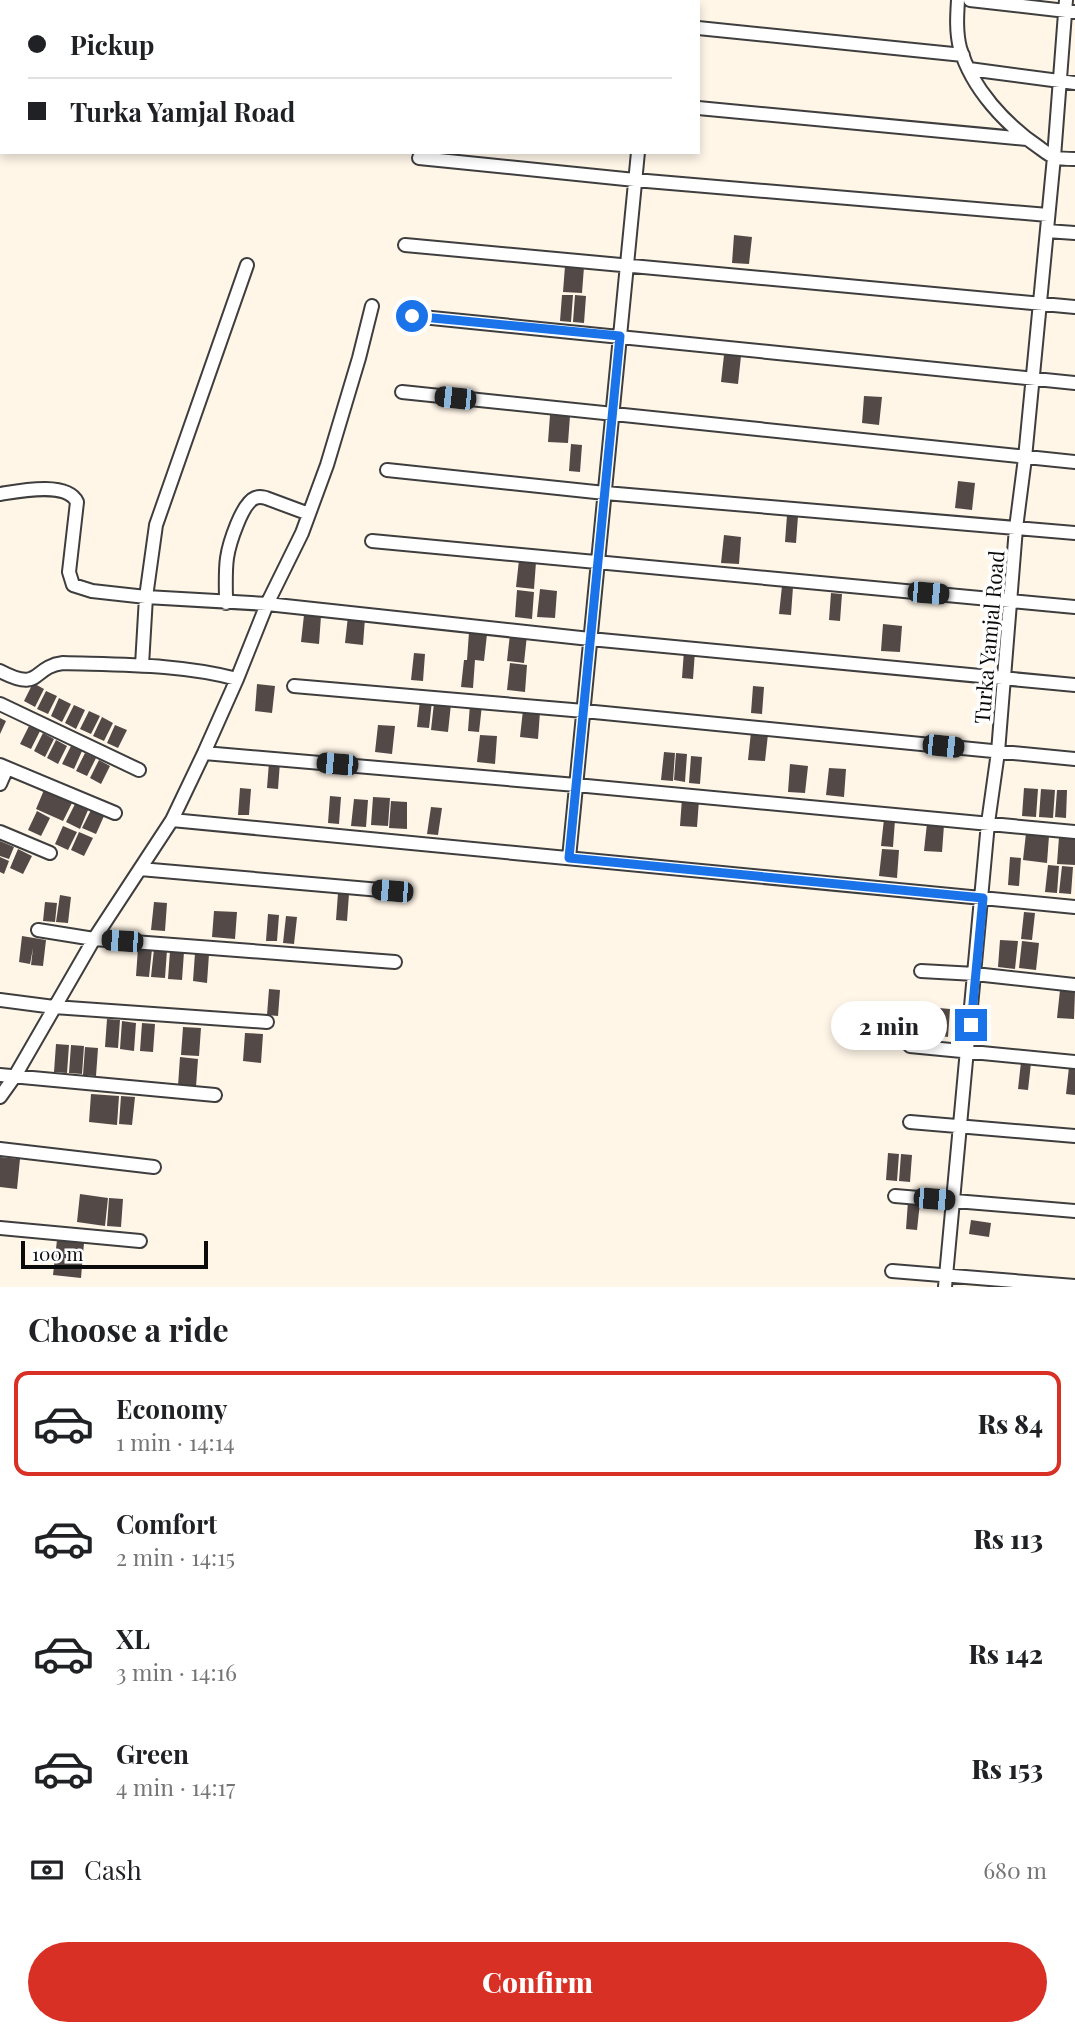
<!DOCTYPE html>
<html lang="en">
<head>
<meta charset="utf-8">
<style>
	:root { --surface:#fff; --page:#f2f2f2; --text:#202124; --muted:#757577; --line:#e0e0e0; --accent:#d93025 }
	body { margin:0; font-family:"Playfair Display",serif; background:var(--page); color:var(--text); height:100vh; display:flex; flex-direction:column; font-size:26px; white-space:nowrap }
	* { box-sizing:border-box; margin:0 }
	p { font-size:23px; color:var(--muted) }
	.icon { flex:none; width:38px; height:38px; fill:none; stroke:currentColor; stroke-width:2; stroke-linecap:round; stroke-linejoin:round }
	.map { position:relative; height:1287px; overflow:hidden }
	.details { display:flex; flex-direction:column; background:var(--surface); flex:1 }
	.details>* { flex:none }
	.guide { position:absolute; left:0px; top:0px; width:700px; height:154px; box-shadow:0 4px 10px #0003; display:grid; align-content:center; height:154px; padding:0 28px; background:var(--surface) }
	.scale { position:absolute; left:21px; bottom:18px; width:187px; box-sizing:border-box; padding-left:7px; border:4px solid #0b0b0b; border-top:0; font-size:19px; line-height:24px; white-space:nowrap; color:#0b0b0b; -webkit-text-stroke:5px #fff; paint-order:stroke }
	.end { position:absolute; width:32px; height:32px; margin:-16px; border:9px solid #1a73e8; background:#fff; box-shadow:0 0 0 4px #fff }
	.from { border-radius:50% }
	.bubble { position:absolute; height:49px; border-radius:24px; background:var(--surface); box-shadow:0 4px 10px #0003; font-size:23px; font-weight:800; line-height:49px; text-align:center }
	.car { position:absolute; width:21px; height:42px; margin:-21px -10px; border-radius:9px; box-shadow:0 0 5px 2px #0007; background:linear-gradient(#222 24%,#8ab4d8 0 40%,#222 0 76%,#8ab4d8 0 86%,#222 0) }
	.guide b { display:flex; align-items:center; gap:24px; height:66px; font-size:26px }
	.guide b+b { border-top:2px solid var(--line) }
	.guide i { width:18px; height:18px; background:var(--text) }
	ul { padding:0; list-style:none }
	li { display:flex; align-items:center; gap:21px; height:105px; margin:0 14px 10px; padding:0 14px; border:4px solid transparent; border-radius:14px }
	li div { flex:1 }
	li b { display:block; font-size:26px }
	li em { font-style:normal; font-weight:800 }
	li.selected { border-color:var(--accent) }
	li>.icon { width:63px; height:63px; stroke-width:1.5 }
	h2 { padding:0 28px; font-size:32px; line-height:84px }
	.pay { display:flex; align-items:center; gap:18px; height:77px; padding:0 28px; font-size:26px }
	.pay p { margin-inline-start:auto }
	.cta { display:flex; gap:14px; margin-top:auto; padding:14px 28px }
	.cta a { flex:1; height:80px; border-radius:42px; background:var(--accent); color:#fff; font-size:28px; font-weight:800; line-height:80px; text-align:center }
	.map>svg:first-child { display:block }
	.building { fill:#534947 }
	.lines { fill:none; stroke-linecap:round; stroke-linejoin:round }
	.street-casing { stroke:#3e3e3e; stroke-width:16 }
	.street { stroke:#fff; stroke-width:12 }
	.route { stroke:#1a73e8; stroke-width:9 }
	.labels { text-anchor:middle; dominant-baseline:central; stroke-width:7; stroke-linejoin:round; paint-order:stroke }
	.street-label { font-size:21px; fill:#0b0b0b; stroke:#fff }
</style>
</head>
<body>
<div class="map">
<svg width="1075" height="1287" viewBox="0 0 1075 1287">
	<rect width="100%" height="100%" fill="#fff6e8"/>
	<path class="building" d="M 734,235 L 752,237 L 749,264 L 732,263 Z
		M 565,266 L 584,267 L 582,293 L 563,292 Z
		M 562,295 L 573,295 L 571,322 L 560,321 Z
		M 575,295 L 586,296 L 584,323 L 573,322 Z
		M 724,355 L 741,356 L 738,384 L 721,382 Z
		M 864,396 L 882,397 L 879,425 L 862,423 Z
		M 550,415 L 570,416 L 568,443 L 548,442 Z
		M 571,444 L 582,445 L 580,472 L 569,471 Z
		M 958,481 L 975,483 L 972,510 L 955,508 Z
		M 787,515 L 798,516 L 796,543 L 785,542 Z
		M 724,535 L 741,537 L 739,564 L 721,563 Z
		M 519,560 L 536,562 L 534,589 L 516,587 Z
		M 782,586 L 793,587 L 791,615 L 779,614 Z
		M 540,589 L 557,591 L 555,618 L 537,617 Z
		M 517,590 L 534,592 L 532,619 L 515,617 Z
		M 831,593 L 842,594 L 840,621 L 829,620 Z
		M 304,615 L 321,616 L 319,644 L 301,642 Z
		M 348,616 L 365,618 L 363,645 L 345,643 Z
		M 883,624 L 902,626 L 900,652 L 881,651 Z
		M 469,632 L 487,634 L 484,661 L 475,660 L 473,688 L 461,687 L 464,660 L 467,660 Z
		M 510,634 L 527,635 L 524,663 L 507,661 Z
		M 684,650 L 695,651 L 693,679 L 682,678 Z
		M 414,653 L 425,654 L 423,681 L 411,680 Z
		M 510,663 L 527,665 L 525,692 L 507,690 Z
		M 33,683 L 44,689 L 35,707 L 24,701 Z
		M 257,684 L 275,686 L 272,713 L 255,711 Z
		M 753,686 L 764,687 L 762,714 L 751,713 Z
		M 46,691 L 57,696 L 48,714 L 37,709 Z
		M 59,698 L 71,704 L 62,722 L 51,716 Z
		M 420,700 L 432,701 L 429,728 L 417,727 Z
		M 434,703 L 451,704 L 448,732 L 431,730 Z
		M 470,704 L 482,705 L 479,732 L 468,731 Z
		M 74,705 L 85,710 L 76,729 L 65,723 Z
		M 523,710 L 540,712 L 538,739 L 520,737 Z
		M 89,711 L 100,716 L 91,734 L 80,729 Z
		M 102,717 L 113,723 L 104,741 L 93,736 Z
		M 0,718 L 6,721 L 0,734 Z
		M 115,725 L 127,730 L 118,748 L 107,743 Z
		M 378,725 L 395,726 L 392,754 L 375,752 Z
		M 29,726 L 40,731 L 31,749 L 20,744 Z
		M 751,732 L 768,734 L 765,761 L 748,760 Z
		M 43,733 L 54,739 L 45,757 L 34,751 Z
		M 480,735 L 497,736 L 495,764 L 477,762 Z
		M 56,740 L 67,746 L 58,764 L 47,758 Z
		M 71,746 L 82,751 L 74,769 L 62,764 Z
		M 664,752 L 675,753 L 673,781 L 661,780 Z
		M 85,753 L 96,758 L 87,776 L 76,771 Z
		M 676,753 L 687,754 L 685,782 L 674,780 Z
		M 691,756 L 702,757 L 700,784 L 689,783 Z
		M 99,760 L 110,766 L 101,784 L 90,778 Z
		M 269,762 L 280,762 L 278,789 L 267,788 Z
		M 790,764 L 808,766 L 805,793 L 788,792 Z
		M 829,768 L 846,769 L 844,797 L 826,795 Z
		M 240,788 L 251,789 L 249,815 L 238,815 Z
		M 1024,788 L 1038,789 L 1036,817 L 1022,816 Z
		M 1041,789 L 1055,790 L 1053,818 L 1039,817 Z
		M 44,790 L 72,803 L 63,821 L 36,809 Z
		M 1057,790 L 1067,790 L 1066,818 L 1055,817 Z
		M 330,796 L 341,797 L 339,824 L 328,823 Z
		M 373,797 L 390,798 L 388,826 L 371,825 Z
		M 682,798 L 699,800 L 697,827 L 680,826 Z
		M 354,799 L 368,800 L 366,827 L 351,826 Z
		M 391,801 L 407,802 L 407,829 L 389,828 Z
		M 75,804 L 88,810 L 80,829 L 66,822 Z
		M 431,807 L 442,808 L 438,835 L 427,834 Z
		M 91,810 L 104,816 L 96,834 L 82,828 Z
		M 37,811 L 50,818 L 41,836 L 28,830 Z
		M 884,819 L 895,820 L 893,847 L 881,846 Z
		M 927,823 L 944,825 L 942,852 L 924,851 Z
		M 63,826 L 77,832 L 68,850 L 55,844 Z
		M 79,832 L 93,838 L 84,856 L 71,850 Z
		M 1026,833 L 1049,836 L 1047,863 L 1023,860 Z
		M 1059,837 L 1075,838 L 1075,865 L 1057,864 Z
		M 0,841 L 14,847 L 9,859 L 0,856 Z
		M 18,849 L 32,856 L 23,874 L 10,868 Z
		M 882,849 L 899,850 L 897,878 L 879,876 Z
		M 0,857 L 9,861 L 4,874 L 0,872 Z
		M 1010,857 L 1021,858 L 1019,886 L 1008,885 Z
		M 1048,865 L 1059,866 L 1057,893 L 1045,892 Z
		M 1062,866 L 1073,867 L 1071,894 L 1059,893 Z
		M 338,893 L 349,894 L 347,921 L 336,920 Z
		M 60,895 L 71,897 L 68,923 L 56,922 Z
		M 45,902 L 57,903 L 55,922 L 43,921 Z
		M 154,902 L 167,903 L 165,931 L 151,930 Z
		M 214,911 L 237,912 L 235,939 L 212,937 Z
		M 1024,912 L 1035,913 L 1032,940 L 1021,939 Z
		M 268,914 L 279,915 L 277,941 L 266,941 Z
		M 286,916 L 297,917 L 294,944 L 283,943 Z
		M 22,936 L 46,940 L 43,966 L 31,965 L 33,948 L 30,964 L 19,962 Z
		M 1000,940 L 1018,941 L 1015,969 L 998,967 Z
		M 1022,941 L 1039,943 L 1036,970 L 1019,968 Z
		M 138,948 L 152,949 L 149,977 L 136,976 Z
		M 154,949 L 167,950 L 165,978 L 151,977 Z
		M 170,951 L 184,952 L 182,980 L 168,979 Z
		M 195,953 L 209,954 L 207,983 L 193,981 Z
		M 269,989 L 280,990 L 278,1016 L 267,1015 Z
		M 1060,990 L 1075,992 L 1074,1019 L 1057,1018 Z
		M 926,1007 L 937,1008 L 935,1035 L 923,1034 Z
		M 939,1008 L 950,1009 L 948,1037 L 936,1035 Z
		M 107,1019 L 120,1020 L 118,1048 L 105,1047 Z
		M 122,1021 L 136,1023 L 134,1051 L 120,1049 Z
		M 142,1023 L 155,1024 L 153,1052 L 140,1051 Z
		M 183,1027 L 201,1028 L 199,1056 L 181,1055 Z
		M 245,1033 L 263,1034 L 261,1063 L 243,1061 Z
		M 56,1044 L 69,1045 L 67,1073 L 54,1072 Z
		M 71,1045 L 84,1046 L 82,1074 L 69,1073 Z
		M 85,1047 L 98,1048 L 96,1076 L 83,1075 Z
		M 180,1057 L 198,1059 L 196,1087 L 178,1086 Z
		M 1021,1062 L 1031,1063 L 1028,1090 L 1018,1089 Z
		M 1069,1067 L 1075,1067 L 1075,1095 L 1066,1094 Z
		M 91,1094 L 119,1096 L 117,1125 L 89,1122 Z
		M 121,1096 L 135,1097 L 132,1125 L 119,1124 Z
		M 888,1153 L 899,1154 L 897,1181 L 886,1180 Z
		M 901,1154 L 912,1155 L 910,1182 L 899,1181 Z
		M 0,1157 L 20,1159 L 17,1189 L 0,1187 Z
		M 80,1194 L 108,1198 L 105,1226 L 77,1222 Z
		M 109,1198 L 123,1199 L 121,1227 L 107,1226 Z
		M 908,1201 L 920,1202 L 917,1230 L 906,1229 Z
		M 971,1220 L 991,1223 L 989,1237 L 969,1234 Z
		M 57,1240 L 84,1243 L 81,1278 L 53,1275 Z"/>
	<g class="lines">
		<g class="street-casing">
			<path id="street" d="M 372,0 L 390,2
				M 958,0 C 957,16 956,32 960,48 C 972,89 1006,125 1040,148 C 1044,151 1049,155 1054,157 C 1060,159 1069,159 1075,159
				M 970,0 L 1075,12
				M 652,2 L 652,0
				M 698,28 L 963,55
				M 969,69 L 1075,83
				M 698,108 L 1027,139
				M 419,158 L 635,180 L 1048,215
				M 1047,231 L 1075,233
				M 405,245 L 1075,307
				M 412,316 L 1075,383
				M 402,392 L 1075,462
				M 387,470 L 605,493 L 1075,533
				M 0,494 C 19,491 67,481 77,502 L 69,572 L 73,585 L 92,591 L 146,597 L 267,604 L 590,639 L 1075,685
				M 372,541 L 1075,607
				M 226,603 C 226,588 225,572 227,558 C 229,544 242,503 255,498 C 260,496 261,497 266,498 L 309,514
				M 142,665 L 146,597 L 156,525 L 247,265
				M 0,671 C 42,693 31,667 63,663 C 122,665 181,664 237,679
				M 294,686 L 584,711 L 1075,759
				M 0,704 L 139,770
				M 204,753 L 576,785 L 1075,832
				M 0,765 L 115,813
				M 0,784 L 7,768
				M 172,820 L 1075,907
				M 0,832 L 50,853
				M 569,858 L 638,152
				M 140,869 L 392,891
				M 38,930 L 94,939 L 395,962
				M 921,971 L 975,974 L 1075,985
				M 0,1000 L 54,1007 L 267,1022
				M 910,1046 L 1075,1062
				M 0,1075 L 215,1095
				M 0,1097 L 15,1076 L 94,939 L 172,820 L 204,753 L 237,679 L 267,604 L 302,533 L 327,465 L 359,358 L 372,306
				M 910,1122 L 1075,1136
				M 0,1149 L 154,1167
				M 895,1196 L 1075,1211
				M 0,1228 L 140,1241
				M 892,1271 L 1075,1286
				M 945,1287 L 988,823 L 998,752 L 1016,528 L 1025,458 L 1054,157 L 1066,0"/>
		</g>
		<use href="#street" class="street"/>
	</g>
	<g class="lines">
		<path class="route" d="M 412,316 L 620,336 L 569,858 L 983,898 L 971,1025"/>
	</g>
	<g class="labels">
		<g class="street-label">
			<text transform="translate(988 637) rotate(-85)">Turka Yamjal Road</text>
		</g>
	</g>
</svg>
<div class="scale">100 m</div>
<i class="end from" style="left:412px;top:316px"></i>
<i class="end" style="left:971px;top:1025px"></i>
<div class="bubble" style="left:831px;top:1001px;width:116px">2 min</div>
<i class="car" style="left:455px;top:398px;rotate:276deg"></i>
<i class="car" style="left:928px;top:593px;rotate:95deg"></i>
<i class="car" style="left:943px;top:746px;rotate:96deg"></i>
<i class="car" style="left:337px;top:764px;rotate:275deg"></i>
<i class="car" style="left:392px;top:891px;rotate:275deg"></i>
<i class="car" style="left:122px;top:941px;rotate:274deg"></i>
<i class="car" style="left:934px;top:1199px;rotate:95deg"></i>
<div class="guide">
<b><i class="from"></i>Pickup</b>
<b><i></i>Turka Yamjal Road</b>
</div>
</div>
<section class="details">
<h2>Choose a ride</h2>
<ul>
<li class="selected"><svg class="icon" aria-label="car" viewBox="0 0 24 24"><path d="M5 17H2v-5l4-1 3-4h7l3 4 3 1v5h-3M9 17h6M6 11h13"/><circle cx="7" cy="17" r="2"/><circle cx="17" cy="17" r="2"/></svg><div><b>Economy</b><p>1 min · 14:14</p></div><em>Rs 84</em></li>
<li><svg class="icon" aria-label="car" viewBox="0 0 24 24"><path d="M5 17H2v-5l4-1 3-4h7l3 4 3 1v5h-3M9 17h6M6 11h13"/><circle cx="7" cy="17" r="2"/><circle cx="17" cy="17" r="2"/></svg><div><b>Comfort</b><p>2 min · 14:15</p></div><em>Rs 113</em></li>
<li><svg class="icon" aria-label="car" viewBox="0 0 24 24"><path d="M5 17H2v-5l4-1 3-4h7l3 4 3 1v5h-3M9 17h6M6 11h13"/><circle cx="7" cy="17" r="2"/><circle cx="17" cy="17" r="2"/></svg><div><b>XL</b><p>3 min · 14:16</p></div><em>Rs 142</em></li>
<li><svg class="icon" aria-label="car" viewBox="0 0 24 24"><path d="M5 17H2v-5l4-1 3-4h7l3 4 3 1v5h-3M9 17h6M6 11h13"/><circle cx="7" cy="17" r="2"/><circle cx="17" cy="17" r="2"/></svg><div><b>Green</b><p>4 min · 14:17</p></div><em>Rs 153</em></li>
</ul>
<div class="pay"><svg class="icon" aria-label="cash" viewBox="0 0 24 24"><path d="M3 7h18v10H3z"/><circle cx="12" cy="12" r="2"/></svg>Cash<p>680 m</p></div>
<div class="cta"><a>Confirm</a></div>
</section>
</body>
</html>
